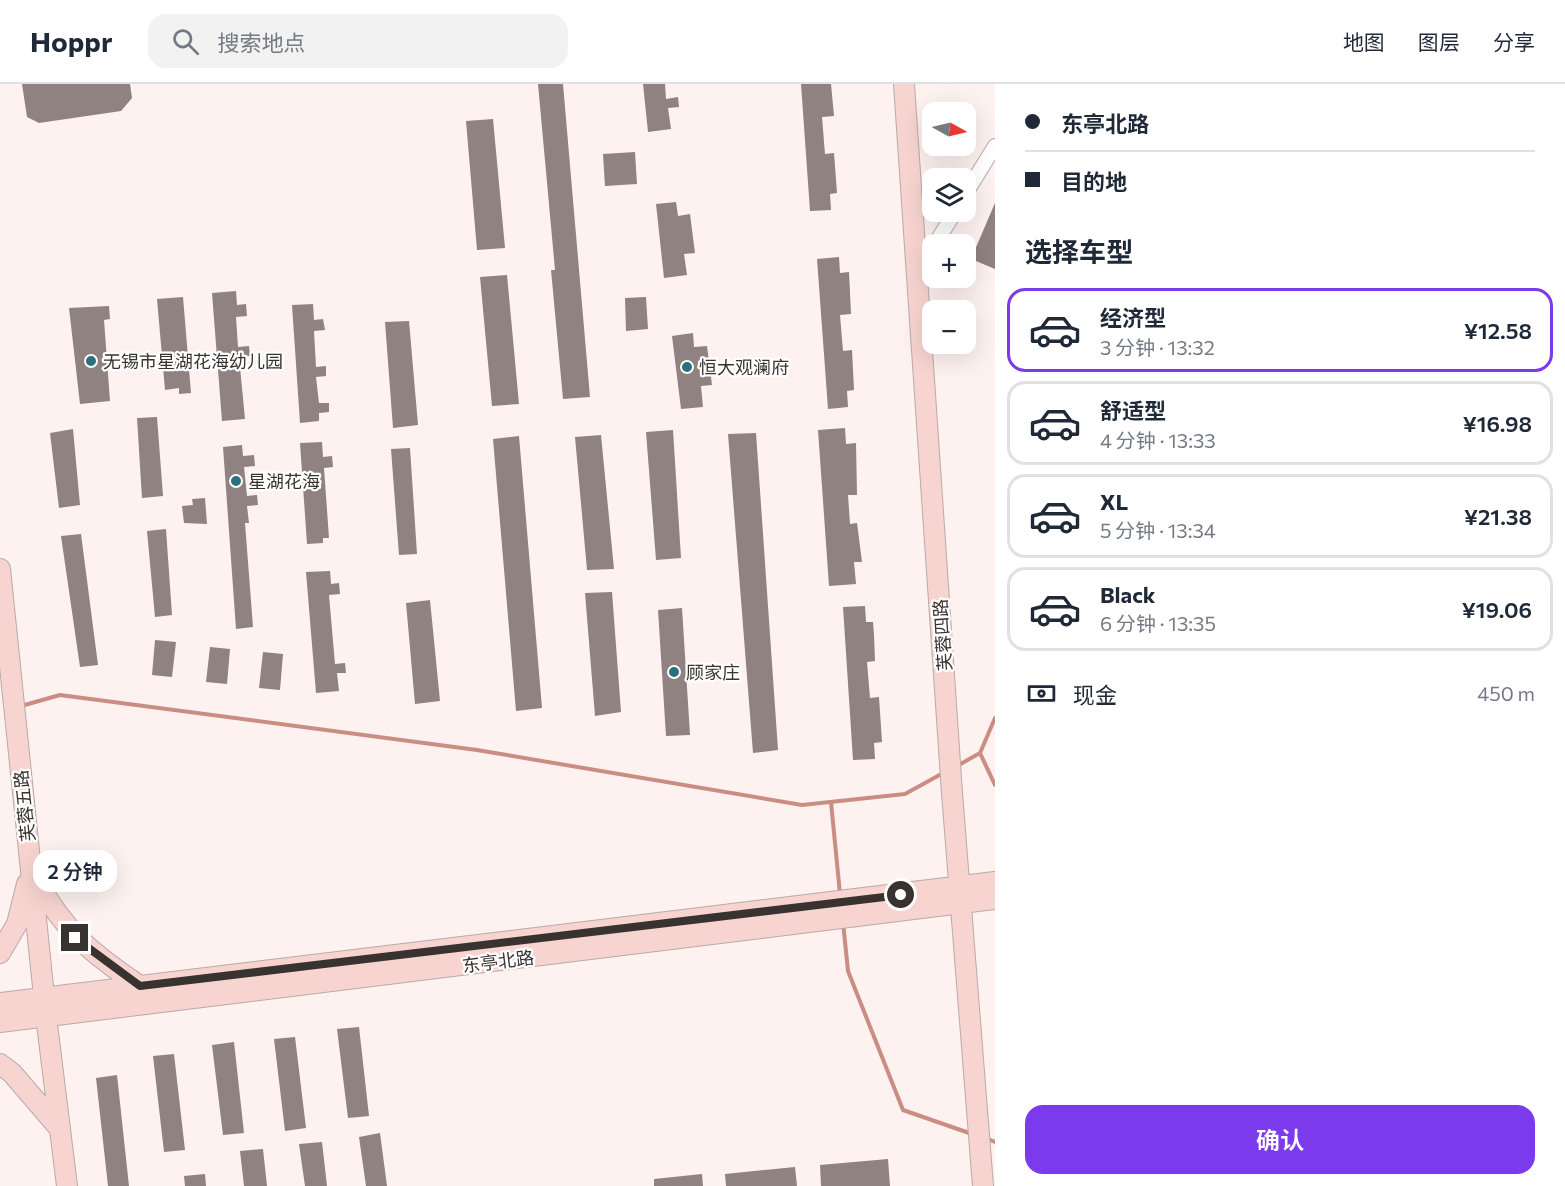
<!DOCTYPE html>
<html lang="zh">
<head>
<meta charset="utf-8">
<style>
	:root { --surface:#fff; --page:#f2f2f3; --text:#1f2937; --muted:#747a83; --line:#e0e1e3; --accent:#7c3aed }
	body { margin:0; font-family:Commissioner,"Noto Sans SC",sans-serif; background:var(--page); color:var(--text); height:100vh; display:flex; flex-direction:column; font-size:22px; white-space:nowrap }
	* { box-sizing:border-box; margin:0 }
	p { font-size:20px; color:var(--muted) }
	.icon { flex:none; width:33px; height:33px; fill:none; stroke:currentColor; stroke-width:2; stroke-linecap:round; stroke-linejoin:round }
	.map { position:relative; flex:1; overflow:hidden }
	.drawer { display:flex; flex-direction:column; background:var(--surface); width:570px }
	.drawer>* { flex:none }
	.guide { display:grid; align-content:center; height:132px; padding:0 30px; background:var(--surface) }
	.needle { width:39px; rotate:98deg }
	.controls { position:absolute; left:922px; top:18px; display:grid; gap:12px }
	.controls a { display:grid; place-items:center; width:54px; height:54px; border-radius:12px; background:var(--surface); box-shadow:0 6px 24px #0002; font-size:30px }
	.end { position:absolute; width:27px; height:27px; margin:-14px; border:8px solid #383231; background:#fff; box-shadow:0 0 0 3px #fff }
	.from { border-radius:50% }
	.bubble { position:absolute; height:42px; border-radius:18px; background:var(--surface); box-shadow:0 6px 24px #0002; font-size:20px; font-weight:600; line-height:42px; text-align:center }
	.guide b { display:flex; align-items:center; gap:21px; height:57px; font-size:22px }
	.guide b+b { border-top:2px solid var(--line) }
	.guide i { width:15px; height:15px; background:var(--text) }
	ul { padding:0; list-style:none }
	li { display:flex; align-items:center; gap:18px; height:84px; margin:0 12px 9px; padding:0 18px; border:3px solid var(--line); border-radius:18px }
	li div { flex:1 }
	li b { display:block; font-size:22px }
	li em { font-style:normal; font-weight:600 }
	li.on { border-color:var(--accent) }
	li>.icon { width:54px; height:54px; stroke-width:1.5 }
	h2 { padding:0 30px; font-size:27px; line-height:72px }
	.pay { display:flex; align-items:center; gap:15px; height:66px; padding:0 30px; font-size:22px }
	.pay p { margin-inline-start:auto }
	.cta { display:flex; gap:12px; margin-top:auto; padding:12px 30px }
	.cta a { flex:1; height:69px; border-radius:18px; background:var(--accent); color:#fff; font-size:24px; font-weight:600; line-height:69px; text-align:center }
	header { display:flex; align-items:center; gap:36px; box-sizing:border-box; height:84px; padding:0 30px; background:var(--surface); border-bottom:2px solid var(--line) }
	header strong { font-size:28px }
	nav { display:flex; gap:33px; margin-inline-start:auto; font-size:21px }
	.search { width:420px; height:54px; background:var(--page); display:flex; align-items:center; gap:15px; box-sizing:border-box; padding:0 21px; border-radius:18px; color:var(--muted); font-size:22px }
	main { display:flex; flex:1; min-height:0 }
	.map>svg:first-child { display:block }
	.lines { fill:none; stroke-linecap:round; stroke-linejoin:round }
	.stream { stroke:#ca8d83; stroke-width:4 }
	.building { fill:#8f8280 }
	.street-casing { stroke:#b8aaa8; stroke-width:16 }
	.secondary-casing { stroke:#b8aaa8; stroke-width:22 }
	.street { stroke:#fff; stroke-width:14 }
	.secondary { stroke:#f7d4d0; stroke-width:20 }
	.route { stroke:#383231; stroke-width:8 }
	.poi-dot { fill:#29717c; stroke:#fff; stroke-width:2 }
	.labels { text-anchor:middle; dominant-baseline:central; stroke-width:4.5; stroke-linejoin:round; paint-order:stroke }
	.poi-label { font-size:18px; fill:#383231; stroke:#fff; text-anchor:start }
	.street-label { font-size:18px; fill:#383231; stroke:#fff }
</style>
</head>
<body>
<header>
<strong>Hoppr</strong>
<div class="search"><svg class="icon" aria-label="search" viewBox="0 0 24 24"><circle cx="10" cy="10" r="6"/><path d="M15 15l6 6"/></svg>搜索地点</div>
<nav><a>地图</a><a>图层</a><a>分享</a></nav>
</header>
<main>
<div class="map">
<svg width="995" height="1102" viewBox="0 0 995 1102">
	<rect width="100%" height="100%" fill="#fdf2ef"/>
	<g class="lines">
		<path class="stream" d="M 21,622 L 60,611 L 477,666 L 802,721 L 905,710 L 945,688
			M 980,669 L 995,634
			M 957,682 L 980,669 L 995,701
			M 831,718 L 840,810
			M 843,838 L 848,887 L 903,1026 L 972,1050
			M 985,1054 L 995,1058"/>
	</g>
	<path class="building" d="M 22,0 L 130,0 L 132,14 L 121,27 L 39,39 L 27,33 Z
		M 538,0 L 563,0 L 590,313 L 563,315 L 551,186 L 555,186 Z
		M 643,0 L 665,0 L 666,15 L 678,13 L 679,23 L 668,24 L 671,45 L 648,48 Z
		M 801,0 L 831,0 L 834,32 L 822,33 L 825,70 L 834,69 L 837,109 L 830,110 L 831,126 L 810,127 Z
		M 493,35 L 505,164 L 477,166 L 466,37 Z
		M 635,68 L 637,100 L 605,102 L 603,70 Z
		M 676,118 L 678,132 L 690,130 L 695,169 L 684,170 L 687,191 L 664,194 L 656,120 Z
		M 995,119 L 995,185 L 971,175 Z
		M 839,173 L 840,189 L 849,188 L 851,230 L 840,231 L 843,267 L 852,266 L 854,306 L 847,307 L 848,323 L 828,325 L 817,175 Z
		M 507,191 L 519,320 L 492,322 L 480,193 Z
		M 236,207 L 237,221 L 246,220 L 247,232 L 236,233 L 238,263 L 249,262 L 250,272 L 239,273 L 245,335 L 222,337 L 212,209 Z
		M 183,213 L 191,309 L 179,310 L 179,304 L 165,306 L 157,215 Z
		M 646,213 L 648,245 L 626,247 L 625,214 Z
		M 313,220 L 314,236 L 323,235 L 325,246 L 314,247 L 316,283 L 326,282 L 326,292 L 316,293 L 319,319 L 329,319 L 329,328 L 319,329 L 319,337 L 300,339 L 292,221 Z
		M 109,222 L 110,235 L 104,236 L 110,317 L 80,320 L 69,224 Z
		M 409,237 L 418,341 L 393,344 L 385,238 Z
		M 693,249 L 694,263 L 707,262 L 712,301 L 701,302 L 703,323 L 681,325 L 672,252 Z
		M 157,333 L 163,412 L 142,414 L 137,334 Z
		M 845,344 L 846,360 L 856,359 L 857,411 L 848,411 L 850,440 L 857,439 L 862,478 L 854,478 L 856,500 L 829,502 L 818,346 Z
		M 73,345 L 80,421 L 59,424 L 50,349 Z
		M 673,346 L 681,474 L 656,476 L 646,348 Z
		M 756,349 L 778,666 L 753,669 L 728,350 Z
		M 601,351 L 614,485 L 587,486 L 575,353 Z
		M 519,352 L 542,624 L 516,627 L 493,355 Z
		M 322,358 L 323,373 L 332,372 L 333,383 L 324,384 L 329,454 L 323,454 L 323,459 L 307,460 L 300,359 Z
		M 242,361 L 243,372 L 254,371 L 255,382 L 244,383 L 247,412 L 257,411 L 258,421 L 247,422 L 249,439 L 245,439 L 253,543 L 236,545 L 223,363 Z
		M 410,364 L 417,470 L 399,471 L 391,365 Z
		M 205,414 L 207,440 L 184,439 L 182,422 L 193,421 L 192,415 Z
		M 166,445 L 172,531 L 155,533 L 147,447 Z
		M 81,450 L 98,581 L 80,583 L 61,452 Z
		M 330,487 L 331,500 L 339,499 L 340,510 L 329,511 L 335,580 L 345,579 L 346,589 L 337,589 L 339,607 L 316,609 L 306,488 Z
		M 612,508 L 621,628 L 595,632 L 585,509 Z
		M 430,516 L 440,617 L 415,620 L 406,519 Z
		M 865,522 L 866,538 L 873,538 L 874,551 L 875,577 L 867,578 L 870,614 L 879,613 L 882,658 L 874,659 L 875,675 L 853,676 L 843,523 Z
		M 682,524 L 690,651 L 666,652 L 658,526 Z
		M 155,556 L 176,558 L 172,593 L 152,591 Z
		M 210,563 L 230,565 L 227,600 L 206,598 Z
		M 263,568 L 283,570 L 280,606 L 259,604 Z
		M 359,943 L 369,1032 L 348,1034 L 337,945 Z
		M 295,953 L 306,1044 L 285,1047 L 274,955 Z
		M 234,958 L 244,1049 L 223,1051 L 212,961 Z
		M 174,970 L 185,1066 L 164,1068 L 153,972 Z
		M 117,991 L 129,1102 L 108,1102 L 96,994 Z
		M 380,1049 L 387,1102 L 366,1102 L 359,1053 Z
		M 322,1058 L 327,1102 L 305,1102 L 299,1060 Z
		M 263,1065 L 267,1102 L 244,1102 L 240,1067 Z
		M 888,1075 L 890,1102 L 821,1102 L 820,1081 Z
		M 795,1083 L 797,1102 L 726,1102 L 725,1090 Z
		M 205,1090 L 206,1102 L 185,1102 L 184,1092 Z
		M 702,1090 L 703,1102 L 654,1102 L 654,1095 Z"/>
	<g class="lines">
		<g class="street-casing">
			<path id="street" d="M 966,109 L 995,62
				M 935,160 L 955,128"/>
		</g>
		<g class="secondary-casing">
			<path id="secondary" d="M 904,0 L 952,709 L 983,1102
				M 0,485 L 46,932 L 67,1102
				M 35,794 C 64,847 91,869 140,902
				M 0,869 L 17,840 L 27,800
				M 0,919 L 995,798
				M 0,938 L 995,815
				M 0,980 L 12,989 L 60,1045"/>
		</g>
		<use href="#street" class="street"/>
		<use href="#secondary" class="secondary"/>
	</g>
	<g class="lines">
		<path class="route" d="M 75,854 L 140,902 L 901,811"/>
	</g>
	<g class="poi-dot">
		<circle cx="91" cy="277" r="6"/>
		<circle cx="687" cy="283" r="6"/>
		<circle cx="236" cy="397" r="6"/>
		<circle cx="674" cy="588" r="6"/>
	</g>
	<g class="labels">
		<g class="poi-label">
			<text x="103" y="277">无锡市星湖花海幼儿园</text>
			<text x="699" y="283">恒大观澜府</text>
			<text x="248" y="397">星湖花海</text>
			<text x="686" y="588">顾家庄</text>
		</g>
		<g class="street-label">
			<text transform="translate(942 551) rotate(-94)">芙蓉四路</text>
			<text transform="translate(24 722) rotate(-96)">芙蓉五路</text>
			<text transform="translate(498 877) rotate(-7)">东亭北路</text>
		</g>
	</g>
</svg>
<div class="controls">
<a><svg class="needle" viewBox="-14 -14 28 28"><path d="M0-13l5 13h-10z" fill="#e53935"/><path d="M0 13l5-13h-10z" fill="#747a83"/></svg></a>
<a><svg class="icon" aria-label="layers" viewBox="0 0 24 24"><path d="M12 4l9 5-9 5-9-5zM3 14l9 5 9-5"/></svg></a>
<a>+</a>
<a>−</a>
</div>
<i class="end from" style="left:901px;top:811px"></i>
<i class="end" style="left:75px;top:854px"></i>
<div class="bubble" style="left:33px;top:766px;width:84px">2 分钟</div>
</div>
<section class="drawer">
<div class="guide">
<b><i class="from"></i>东亭北路</b>
<b><i></i>目的地</b>
</div>
<h2>选择车型</h2>
<ul>
<li class="on"><svg class="icon" aria-label="car" viewBox="0 0 24 24"><path d="M5 17H2v-5l4-1 3-4h7l3 4 3 1v5h-3M9 17h6M6 11h13"/><circle cx="7" cy="17" r="2"/><circle cx="17" cy="17" r="2"/></svg><div><b>经济型</b><p>3 分钟 · 13:32</p></div><em>¥12.58</em></li>
<li><svg class="icon" aria-label="car" viewBox="0 0 24 24"><path d="M5 17H2v-5l4-1 3-4h7l3 4 3 1v5h-3M9 17h6M6 11h13"/><circle cx="7" cy="17" r="2"/><circle cx="17" cy="17" r="2"/></svg><div><b>舒适型</b><p>4 分钟 · 13:33</p></div><em>¥16.98</em></li>
<li><svg class="icon" aria-label="car" viewBox="0 0 24 24"><path d="M5 17H2v-5l4-1 3-4h7l3 4 3 1v5h-3M9 17h6M6 11h13"/><circle cx="7" cy="17" r="2"/><circle cx="17" cy="17" r="2"/></svg><div><b>XL</b><p>5 分钟 · 13:34</p></div><em>¥21.38</em></li>
<li><svg class="icon" aria-label="car" viewBox="0 0 24 24"><path d="M5 17H2v-5l4-1 3-4h7l3 4 3 1v5h-3M9 17h6M6 11h13"/><circle cx="7" cy="17" r="2"/><circle cx="17" cy="17" r="2"/></svg><div><b>Black</b><p>6 分钟 · 13:35</p></div><em>¥19.06</em></li>
</ul>
<div class="pay"><svg class="icon" aria-label="cash" viewBox="0 0 24 24"><path d="M3 7h18v10H3z"/><circle cx="12" cy="12" r="2"/></svg>现金<p>450 m</p></div>
<div class="cta"><a>确认</a></div>
</section>
</main>
</body>
</html>
